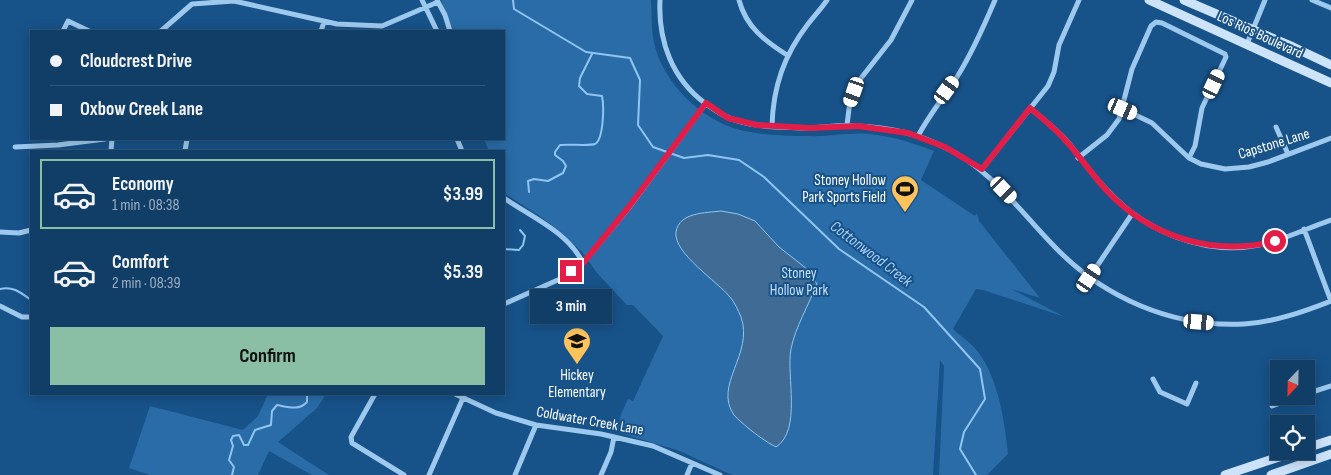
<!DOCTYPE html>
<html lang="en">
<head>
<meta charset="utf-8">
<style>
	:root { --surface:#113e67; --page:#1e4970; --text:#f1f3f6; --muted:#9caec0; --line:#30577b; --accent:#8abfa5 }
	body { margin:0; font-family:"Sofia Sans Condensed",sans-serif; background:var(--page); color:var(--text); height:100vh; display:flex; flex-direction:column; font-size:19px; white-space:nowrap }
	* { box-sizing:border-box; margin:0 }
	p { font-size:16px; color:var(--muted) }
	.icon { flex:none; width:28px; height:28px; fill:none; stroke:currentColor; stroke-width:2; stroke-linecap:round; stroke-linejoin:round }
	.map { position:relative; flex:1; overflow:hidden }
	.sheet { position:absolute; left:30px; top:150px; width:475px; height:245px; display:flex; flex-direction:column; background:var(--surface); border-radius:0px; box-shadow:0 2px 12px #0003,0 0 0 1px var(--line) }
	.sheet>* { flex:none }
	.banner { position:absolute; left:30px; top:30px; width:475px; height:110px; border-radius:0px; box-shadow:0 2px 12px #0003,0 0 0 1px var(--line); display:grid; align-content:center; height:110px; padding:0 20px; background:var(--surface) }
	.needle { width:32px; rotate:202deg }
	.controls { position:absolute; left:1270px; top:360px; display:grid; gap:10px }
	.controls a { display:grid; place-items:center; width:45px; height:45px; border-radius:0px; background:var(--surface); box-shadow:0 2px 12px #0003,0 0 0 1px var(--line); font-size:25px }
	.end { position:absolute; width:22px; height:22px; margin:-11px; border:6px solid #e11d48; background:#fff; box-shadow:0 0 0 2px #fff }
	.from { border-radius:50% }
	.bubble { position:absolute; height:35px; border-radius:0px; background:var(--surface); box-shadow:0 2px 12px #0003,0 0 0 1px var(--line); font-size:16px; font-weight:700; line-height:35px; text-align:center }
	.car { position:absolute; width:15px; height:30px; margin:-15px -8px; border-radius:6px; box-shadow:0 0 4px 1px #0007; background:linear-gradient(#fff 24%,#345 0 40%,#fff 0 76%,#345 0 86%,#fff 0) }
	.banner b { display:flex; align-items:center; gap:18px; height:48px; font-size:19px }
	.banner b+b { border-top:1px solid var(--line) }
	.banner i { width:12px; height:12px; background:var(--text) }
	ul { padding:9px 0 0; list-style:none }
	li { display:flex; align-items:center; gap:15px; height:70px; margin:0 10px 8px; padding:0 10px; border:2px solid transparent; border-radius:0px }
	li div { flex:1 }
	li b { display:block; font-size:19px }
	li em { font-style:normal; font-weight:700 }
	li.selected { border-color:var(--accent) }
	li>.icon { width:45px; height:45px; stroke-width:1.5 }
	.cta { display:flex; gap:10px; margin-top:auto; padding:10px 20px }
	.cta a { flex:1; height:58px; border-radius:0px; background:var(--accent); color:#111; font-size:20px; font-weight:700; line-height:58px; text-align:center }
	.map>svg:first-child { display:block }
	.green { fill:#296ca8 }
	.water { fill:#406b94; stroke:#91c5f1 }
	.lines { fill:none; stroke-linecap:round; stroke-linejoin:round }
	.stream { stroke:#91c5f1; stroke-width:2 }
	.minor { stroke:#9ec9ee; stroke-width:5 }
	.secondary { stroke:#cce3fa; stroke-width:9 }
	.route { stroke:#e11d48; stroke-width:6 }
	.labels { text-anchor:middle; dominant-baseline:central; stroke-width:4; stroke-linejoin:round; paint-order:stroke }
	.street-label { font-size:15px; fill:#fff; stroke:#175289 }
	.poi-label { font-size:15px; fill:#fff; stroke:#175289; text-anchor:end }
	.park-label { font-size:15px; fill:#c4e1fa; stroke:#175289 }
	.water-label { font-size:16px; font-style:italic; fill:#aad2f6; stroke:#175289 }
</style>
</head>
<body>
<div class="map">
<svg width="1331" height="475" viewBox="0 0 1331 475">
	<rect width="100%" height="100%" fill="#175289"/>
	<path class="green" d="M 441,0 L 651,0 C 652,14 651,28 654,42 C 662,82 701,120 740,130 C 762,135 786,136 808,136 C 829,137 848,132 869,134 C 892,136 913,143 934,151 L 921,180 L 975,216 L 977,213 L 979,221 L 1040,298 L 1011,289 L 1065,317 L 983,290 L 976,289 L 953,329 C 959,335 967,340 974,347 C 997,372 1005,420 1008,454 L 987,475 L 939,475 L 944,366 L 940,360 L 933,475 L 732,475 L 677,450 L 620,433 L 617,430 L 621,414 L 628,399 L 633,401 L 663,336 L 633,305 L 627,305 L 597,273 L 582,252 L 561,232 L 541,217 L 504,193 L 504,151 L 489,151 L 484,139 L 504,139 L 504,31 L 453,31 Z
		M 268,394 L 326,394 L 317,408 L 278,442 L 329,475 L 312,475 L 269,451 L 258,475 L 150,475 L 129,468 L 150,406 L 243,430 L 258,416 Z"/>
	<path class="water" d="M 721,211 L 738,214 L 755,221 L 779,247 L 807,269 L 817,284 C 809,304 795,328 791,349 C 786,376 802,430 776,447 C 766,442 757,435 748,428 C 744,424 738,420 734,415 C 713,385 754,354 741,317 C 738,310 735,303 730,297 C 718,282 673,253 676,232 C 679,212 706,213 721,211 Z"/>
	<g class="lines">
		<path class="stream" d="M 513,0 L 514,9 L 586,52 L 630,58 L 640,80 L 638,125 L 653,147 L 684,158 L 708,155 L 739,160 L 764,177 L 839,249 L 924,307 L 980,369 L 985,399 L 964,432 L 960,449 L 976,475
			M 529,192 L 528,181 L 534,179 L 548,181 L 563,173 L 566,166 L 563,161 L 555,155 L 555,152 L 560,145 C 567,144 591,146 595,144 C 604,139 604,105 602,96 L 587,94 L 579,86 L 580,78 L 592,54
			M 504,249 L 519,250 L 523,245 L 525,236 L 520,230
			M 0,289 C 13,286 20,292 31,300
			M 232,475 L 234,467 L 229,460 L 233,446 L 231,440 L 233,436 L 239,435 L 244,445 L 248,445 L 255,430 L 271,425 L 272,411 L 277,405 C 288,407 299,411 307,402 L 307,394"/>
		<path class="minor" d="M 422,0 L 437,31
			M 437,0 L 445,15 L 450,31
			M 660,0 C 658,41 672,79 706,104 C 716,111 726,118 738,121 C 758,127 780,127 800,128 C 819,129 838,124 857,126 C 888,127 916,133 944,147 C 991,169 1018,209 1053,245 C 1102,297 1172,328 1244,324 C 1274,322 1303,312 1331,301
			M 739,0 C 746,27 765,41 787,55
			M 1312,0 L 1331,8
			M 63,31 L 68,21 L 89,31
			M 161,31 L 192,4 L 234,1 L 337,24 L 382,26 L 438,2
			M 321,31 L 324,22
			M 1247,44 L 1265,0
			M 1030,108 C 1043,119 1056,129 1067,141 C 1081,158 1093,176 1108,191 C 1145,231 1204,256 1259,245 C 1284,240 1307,228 1331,220
			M 1123,109 L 1152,123 L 1189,158 L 1201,164 L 1225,169 L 1249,167 L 1268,162 L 1331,138
			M 847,125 L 850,101 L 858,82 L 891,40 L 912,0
			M 772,126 C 773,87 784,55 808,24 C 814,16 821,9 827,0
			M 1276,127 L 1288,154
			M 918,136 C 929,115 944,97 957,77 C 972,53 984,26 995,0
			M 457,139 L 462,151
			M 15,147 L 58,145 L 105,139
			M 111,151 L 112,139
			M 185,151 L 187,139
			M 1078,158 L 1107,135 L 1119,119 L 1132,69 L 1151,26 L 1156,22 L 1162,23 L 1225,54 L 1226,57 L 1202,108 L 1195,146 L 1189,158
			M 982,169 L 1048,86 L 1054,72 L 1059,45 L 1079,0
			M 504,198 C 531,217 567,231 583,263
			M 1304,229 L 1331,301
			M 0,232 L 19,233 L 31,230
			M 1089,278 L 1132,214
			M 504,304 L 560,279 L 583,263 L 628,209 L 706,103
			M 0,306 L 22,317 L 31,317
			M 1153,379 L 1160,392 L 1187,404 L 1196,383
			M 375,394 L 351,437 L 352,443 L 404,475
			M 455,394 L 496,413 L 536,425 L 601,434 L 653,446 L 720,475
			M 1306,394 L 1331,386
			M 1272,406 L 1300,396
			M 429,475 L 463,398
			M 515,475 L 536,425
			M 601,475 L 611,452 L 614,437
			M 687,475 L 692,463"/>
		<path class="secondary" d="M 1149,0 L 1331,83
			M 1184,0 L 1293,47 L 1331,65
			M 1306,448 L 1331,440
			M 1225,475 L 1297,451
			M 1271,475 L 1331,454"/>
	</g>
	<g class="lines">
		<path class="route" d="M 571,271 L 583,263 L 628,208 L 706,103 L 728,118 L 757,125 L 810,128 L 858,126 L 908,133 L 945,147 L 982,169 L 1030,108 C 1043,119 1056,129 1067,142 C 1081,158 1093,176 1108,192 C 1151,237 1214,257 1275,241"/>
	</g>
	<defs>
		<g id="stadium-pin" transform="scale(1.4375)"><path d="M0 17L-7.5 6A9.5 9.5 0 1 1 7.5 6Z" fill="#ffc35c" stroke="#175289"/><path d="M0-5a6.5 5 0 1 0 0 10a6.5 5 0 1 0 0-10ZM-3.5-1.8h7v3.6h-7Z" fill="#111"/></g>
		<g id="school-pin" transform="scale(1.4375)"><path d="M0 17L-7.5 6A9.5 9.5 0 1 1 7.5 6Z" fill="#ffc35c" stroke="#175289"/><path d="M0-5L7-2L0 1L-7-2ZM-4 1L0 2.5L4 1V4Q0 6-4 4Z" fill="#111"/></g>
	</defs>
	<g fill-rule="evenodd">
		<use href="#stadium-pin" x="905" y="189"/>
		<use href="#school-pin" x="577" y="341"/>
	</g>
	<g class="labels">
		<g class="street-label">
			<text transform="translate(1260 35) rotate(25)">Los Rios Boulevard</text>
			<text transform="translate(1274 144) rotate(-17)">Capstone Lane</text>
			<text transform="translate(590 421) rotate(10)">Coldwater Creek Lane</text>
		</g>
		<g class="poi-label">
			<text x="886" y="180">Stoney Hollow<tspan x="886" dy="17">Park Sports Field</tspan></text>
			<text x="577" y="375" text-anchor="middle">Hickey<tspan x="577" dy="17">Elementary</tspan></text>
		</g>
		<g class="park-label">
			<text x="799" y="273">Stoney<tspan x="799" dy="17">Hollow Park</tspan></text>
		</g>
		<g class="water-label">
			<text transform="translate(871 254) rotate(37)">Cottonwood Creek</text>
		</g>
	</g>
</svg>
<div class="controls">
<a><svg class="needle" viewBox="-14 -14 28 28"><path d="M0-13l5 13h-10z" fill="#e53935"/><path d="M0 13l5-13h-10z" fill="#9caec0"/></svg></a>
<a><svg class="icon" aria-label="locate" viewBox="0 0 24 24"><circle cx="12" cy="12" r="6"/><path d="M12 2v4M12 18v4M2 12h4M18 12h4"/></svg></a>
</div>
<i class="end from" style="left:1275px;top:241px"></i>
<i class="end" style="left:571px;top:271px"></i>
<div class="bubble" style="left:530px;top:289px;width:82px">3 min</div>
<i class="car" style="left:1214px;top:84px;rotate:25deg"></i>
<i class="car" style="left:947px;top:90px;rotate:36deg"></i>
<i class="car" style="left:854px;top:92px;rotate:199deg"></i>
<i class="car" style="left:1123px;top:109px;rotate:113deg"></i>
<i class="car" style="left:1004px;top:190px;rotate:136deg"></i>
<i class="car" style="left:1089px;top:278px;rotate:34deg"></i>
<i class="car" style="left:1199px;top:322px;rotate:95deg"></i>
<div class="banner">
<b><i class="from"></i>Cloudcrest Drive</b>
<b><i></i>Oxbow Creek Lane</b>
</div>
<section class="sheet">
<ul>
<li class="selected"><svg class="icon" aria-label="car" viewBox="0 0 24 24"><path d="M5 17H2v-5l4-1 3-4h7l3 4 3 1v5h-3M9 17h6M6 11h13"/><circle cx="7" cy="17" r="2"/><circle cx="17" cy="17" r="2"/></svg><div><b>Economy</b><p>1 min · 08:38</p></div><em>$3.99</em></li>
<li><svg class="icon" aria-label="car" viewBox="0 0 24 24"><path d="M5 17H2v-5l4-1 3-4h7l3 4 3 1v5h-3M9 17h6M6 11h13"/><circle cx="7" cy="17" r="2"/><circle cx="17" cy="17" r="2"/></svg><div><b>Comfort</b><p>2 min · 08:39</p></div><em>$5.39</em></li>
</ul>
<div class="cta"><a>Confirm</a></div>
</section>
</div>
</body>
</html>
